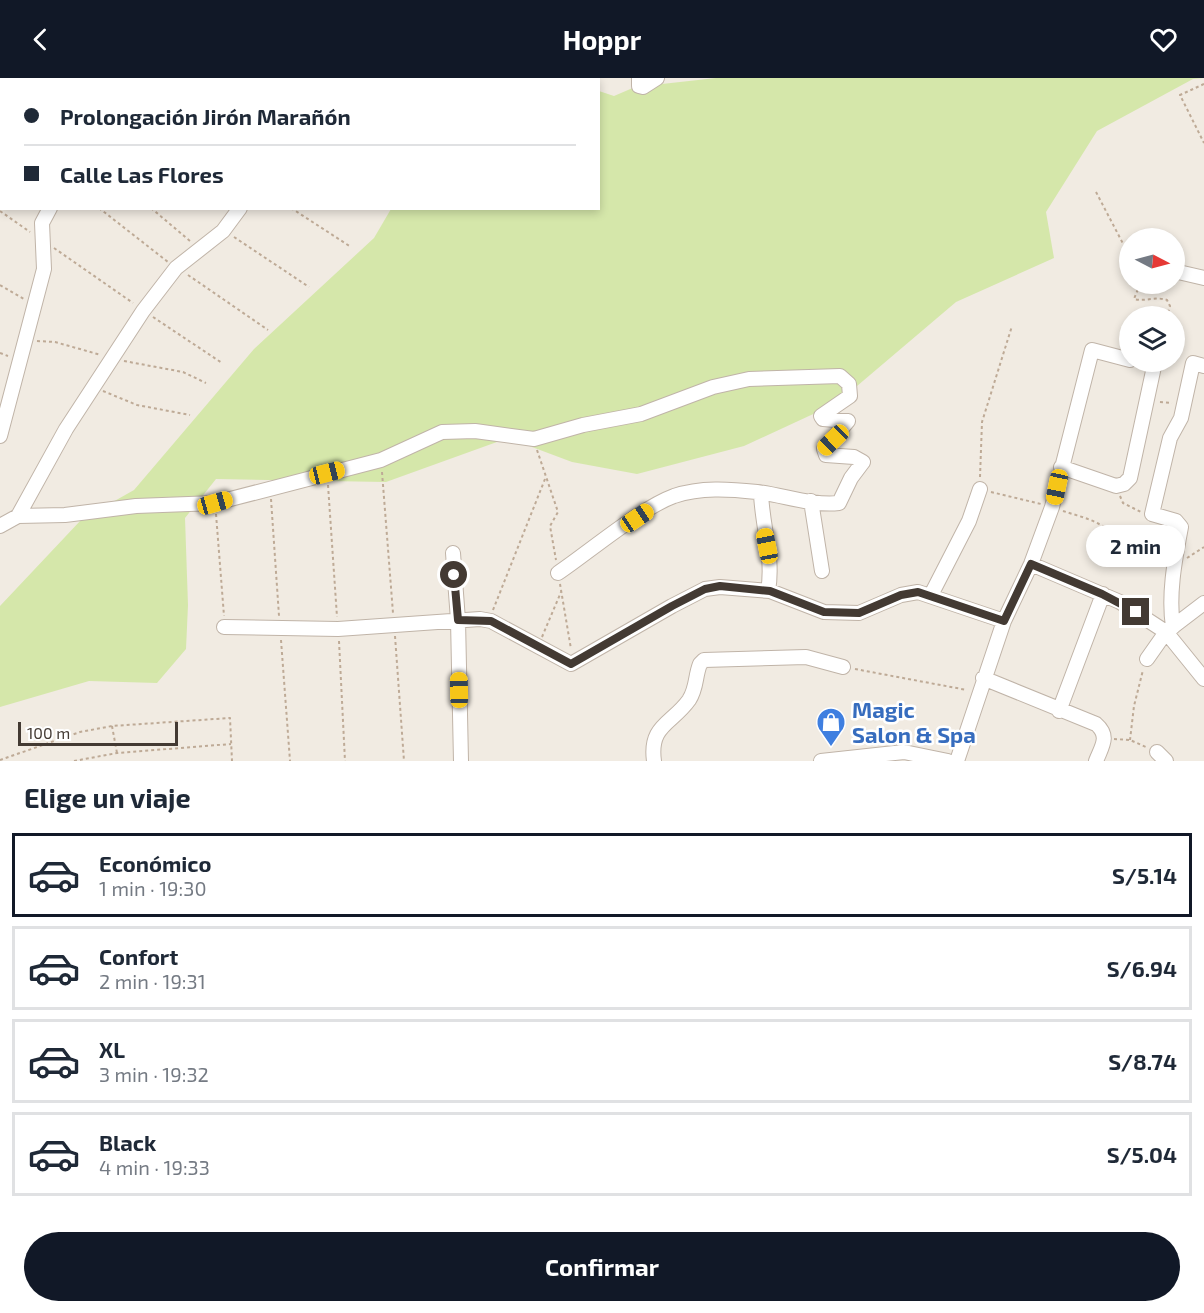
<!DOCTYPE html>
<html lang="es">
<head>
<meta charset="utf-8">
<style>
	:root { --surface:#fff; --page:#f6f6f7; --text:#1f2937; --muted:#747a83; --line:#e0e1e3; --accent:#111827 }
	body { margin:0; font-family:"Exo 2",sans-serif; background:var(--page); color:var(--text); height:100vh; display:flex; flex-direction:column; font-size:22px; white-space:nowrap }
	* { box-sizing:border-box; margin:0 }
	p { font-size:20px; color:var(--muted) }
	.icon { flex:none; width:33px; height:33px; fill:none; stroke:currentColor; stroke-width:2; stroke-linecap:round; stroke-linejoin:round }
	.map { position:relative; height:683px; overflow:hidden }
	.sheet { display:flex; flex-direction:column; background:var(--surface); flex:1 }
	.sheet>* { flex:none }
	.hud { position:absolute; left:0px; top:0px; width:600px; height:132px; box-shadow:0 3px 9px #0003; display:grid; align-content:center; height:132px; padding:0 24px; background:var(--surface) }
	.needle { width:39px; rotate:96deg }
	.buttons { position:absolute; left:1119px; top:150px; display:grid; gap:12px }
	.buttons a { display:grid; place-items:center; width:66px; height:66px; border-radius:50%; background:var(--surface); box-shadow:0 3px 9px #0003; font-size:30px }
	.scale { position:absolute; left:18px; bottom:15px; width:160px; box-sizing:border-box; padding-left:6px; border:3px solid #433a33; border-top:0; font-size:16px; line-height:21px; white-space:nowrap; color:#433a33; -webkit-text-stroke:4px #fff; paint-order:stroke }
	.end { position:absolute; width:27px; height:27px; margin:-14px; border:8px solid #433a33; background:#fff; box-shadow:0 0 0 3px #fff }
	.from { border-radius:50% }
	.bubble { position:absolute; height:42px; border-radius:21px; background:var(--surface); box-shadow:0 3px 9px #0003; font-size:20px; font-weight:700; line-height:42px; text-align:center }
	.car { position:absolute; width:18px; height:36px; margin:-18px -9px; border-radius:8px; box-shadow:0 0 4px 2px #0007; background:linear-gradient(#f5c518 24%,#345 0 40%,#f5c518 0 76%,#345 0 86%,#f5c518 0) }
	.hud b { display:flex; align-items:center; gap:21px; height:57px; font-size:22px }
	.hud b+b { border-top:2px solid var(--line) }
	.hud i { width:15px; height:15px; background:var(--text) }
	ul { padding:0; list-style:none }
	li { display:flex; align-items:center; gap:18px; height:84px; margin:0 12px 9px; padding:0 12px; border:3px solid var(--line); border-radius:0px }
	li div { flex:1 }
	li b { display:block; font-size:22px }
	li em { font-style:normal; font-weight:700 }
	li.active { border-color:var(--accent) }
	li>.icon { width:54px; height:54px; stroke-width:1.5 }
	h2 { padding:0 24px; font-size:27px; line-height:72px }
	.action { display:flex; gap:12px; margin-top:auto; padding:12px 24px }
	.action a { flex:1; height:69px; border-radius:36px; background:var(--accent); color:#fff; font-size:24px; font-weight:700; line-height:69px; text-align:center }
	header { display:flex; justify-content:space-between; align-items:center; height:78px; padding:0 24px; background:var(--accent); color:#fff; font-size:27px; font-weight:700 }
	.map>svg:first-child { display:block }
	.green { fill:#d5e7aa }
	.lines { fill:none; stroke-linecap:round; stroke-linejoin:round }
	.minor-casing { stroke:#c0b4a8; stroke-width:16 }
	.path { stroke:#beaa96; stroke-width:2; stroke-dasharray:3 3; stroke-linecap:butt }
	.minor { stroke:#fff; stroke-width:14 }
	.route { stroke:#433a33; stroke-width:8 }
	.labels { text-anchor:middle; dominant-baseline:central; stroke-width:5; stroke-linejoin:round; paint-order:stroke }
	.shop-label { font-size:22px; font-weight:bold; fill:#366cbe; stroke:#fff; text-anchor:start }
</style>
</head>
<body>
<header><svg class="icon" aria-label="back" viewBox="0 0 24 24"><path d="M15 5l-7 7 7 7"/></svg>Hoppr<svg class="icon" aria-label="heart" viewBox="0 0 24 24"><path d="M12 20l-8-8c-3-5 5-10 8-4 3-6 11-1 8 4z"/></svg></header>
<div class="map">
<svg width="1204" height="683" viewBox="0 0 1204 683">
	<rect width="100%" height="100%" fill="#f1ebe2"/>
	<path class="green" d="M 716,0 L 1204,0 L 1193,1 L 1097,53 L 1046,134 L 1054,180 L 956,224 L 837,325 L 744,368 L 637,396 L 572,384 L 508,360 L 386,404 L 216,401 L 185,440 L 188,527 L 186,571 L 157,605 L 89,603 L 0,629 L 0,528 L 81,442 L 134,412 L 254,271 L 374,160 L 391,131 L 598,130 L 599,13 L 614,18 L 635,9 Z"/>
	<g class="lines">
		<g class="minor-casing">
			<path id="minor" d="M 639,0 L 639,8 L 643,9 L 657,0
				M 138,2 L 140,0
				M 0,6 L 2,8
				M 0,31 L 2,29
				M 1174,193 L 1204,200
				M 0,358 L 44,191 L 42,145 L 50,130
				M 1061,389 L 1116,408 L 1124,406 L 1130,400 L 1155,284
				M 761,415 C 762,448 774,480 768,513
				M 811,423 L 822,493
				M 18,438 L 66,351 L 143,233 L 176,190 L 223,153 L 240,130
				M 0,448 L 18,438 L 65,437 L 136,428 L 215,425 L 381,382 L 442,354 L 475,353 L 534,361 L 583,347 L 641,336 L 713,309 L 749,301 L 840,298 L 849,306 L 850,318 L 821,338 L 823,341 L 848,343 L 824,371 L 826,377 L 854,379 L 863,384 L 851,400 L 839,425 C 812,428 783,417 757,414 C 729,411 701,409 674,418 C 641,430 589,474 558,495
				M 453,475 L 458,542 L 461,683
				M 1031,486 L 1120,524 L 1166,554 L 1204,601
				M 931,517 L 969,443 L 980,411
				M 224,549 L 338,551 L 480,541 L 491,543 L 571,586 L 672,528 L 705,511 L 720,509 L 770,513 L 824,534 L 859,535 L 901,517 L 918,514 L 1004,543
				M 1173,549 C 1168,516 1175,481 1181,449 L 1176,443 L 1152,436 L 1170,360 L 1181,340 L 1193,285 L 1204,288
				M 1147,581 L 1166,554 L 1204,525
				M 983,600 L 1096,646 C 1110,658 1102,668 1096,683
				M 1059,633 L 1103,516
				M 1157,674 L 1166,683
				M 654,683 C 649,647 672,646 689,622 C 697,610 695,598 700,586 L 704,582 L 806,579 L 843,589
				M 821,683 L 904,674 L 948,683
				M 957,683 L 1004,543 L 1031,486 L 1052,429 L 1092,272 L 1130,282"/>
		</g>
		<path class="path" d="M 204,0 L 206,2
			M 1204,6 L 1180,17 L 1204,65
			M 1096,114 L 1130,179
			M 99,130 L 168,184
			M 151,130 L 190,163
			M 291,130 L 351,169
			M 0,133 L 30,154
			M 234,159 L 309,209
			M 54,170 L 133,225
			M 188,197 L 268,252
			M 1140,206 L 1134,221 C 1146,224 1155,218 1167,222 L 1170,228 L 1167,238
			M 0,207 L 24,221
			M 153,239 L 222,285
			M 37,263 L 55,264 L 101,277
			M 0,275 L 8,278
			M 124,283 L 183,294 L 206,305
			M 103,313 L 137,327 L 190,337
			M 1160,324 L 1172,325
			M 537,372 L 558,434 L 550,448 L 556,482
			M 382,394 L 393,535
			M 980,399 L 982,344 L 1012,248
			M 328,407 L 337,539
			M 991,414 L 1041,426
			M 1120,418 L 1123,425 L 1141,434
			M 271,421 L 279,538
			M 1063,433 C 1075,437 1088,440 1099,446 C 1122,457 1138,482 1164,484
			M 216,436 L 224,538
			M 1187,480 L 1204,469
			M 560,506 L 571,571
			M 493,532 L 545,401
			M 395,558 L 404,683
			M 542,559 L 561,514
			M 281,562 L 290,683
			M 339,563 L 345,683
			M 855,591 L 967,612
			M 112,648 L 117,675
			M 1114,661 L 1130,662 L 1146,669
			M 1130,662 L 1134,628 L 1143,592
			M 0,682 L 80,654 L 112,648 L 230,640 L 232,683
			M 74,683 L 117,675 L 231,666"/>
		<use href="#minor" class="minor"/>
	</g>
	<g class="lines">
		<path class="route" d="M 454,497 L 458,542 L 491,543 L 571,586 L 672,528 L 705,511 L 720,508 L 770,513 L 824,534 L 859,535 L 901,517 L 918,514 L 1004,543 L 1031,486 L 1102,516 L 1136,534"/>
	</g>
	<defs>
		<g id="shop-pin" transform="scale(1.5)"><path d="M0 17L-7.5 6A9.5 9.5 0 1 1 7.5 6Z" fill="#3f7fe0" stroke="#fff"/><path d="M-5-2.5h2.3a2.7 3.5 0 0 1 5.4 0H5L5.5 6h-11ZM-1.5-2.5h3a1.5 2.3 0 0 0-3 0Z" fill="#fff"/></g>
	</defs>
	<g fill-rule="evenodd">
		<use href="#shop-pin" x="831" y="644"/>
	</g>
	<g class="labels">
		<g class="shop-label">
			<text x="852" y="631">Magic<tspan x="852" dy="25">Salon &amp; Spa</tspan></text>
		</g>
	</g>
</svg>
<div class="buttons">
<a><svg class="needle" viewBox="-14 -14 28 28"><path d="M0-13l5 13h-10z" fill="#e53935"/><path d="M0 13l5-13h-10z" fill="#747a83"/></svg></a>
<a><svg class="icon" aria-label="layers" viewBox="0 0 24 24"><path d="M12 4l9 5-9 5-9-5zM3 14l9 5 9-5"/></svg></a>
</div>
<div class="scale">100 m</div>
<i class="end from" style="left:454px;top:497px"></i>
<i class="end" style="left:1136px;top:534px"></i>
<div class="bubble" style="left:1086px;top:447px;width:99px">2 min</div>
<i class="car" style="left:833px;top:362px;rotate:226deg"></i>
<i class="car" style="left:327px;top:395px;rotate:76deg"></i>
<i class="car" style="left:1057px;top:409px;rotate:192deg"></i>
<i class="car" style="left:215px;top:425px;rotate:74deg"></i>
<i class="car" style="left:637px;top:440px;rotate:56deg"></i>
<i class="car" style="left:767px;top:468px;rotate:349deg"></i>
<i class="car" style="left:459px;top:612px;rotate:359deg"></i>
<div class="hud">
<b><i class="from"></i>Prolongación Jirón Marañón</b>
<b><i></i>Calle Las Flores</b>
</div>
</div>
<section class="sheet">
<h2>Elige un viaje</h2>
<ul>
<li class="active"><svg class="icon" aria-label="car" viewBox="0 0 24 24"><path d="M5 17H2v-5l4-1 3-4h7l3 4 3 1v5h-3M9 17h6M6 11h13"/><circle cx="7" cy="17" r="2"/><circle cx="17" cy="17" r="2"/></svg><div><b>Económico</b><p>1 min · 19:30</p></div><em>S/5.14</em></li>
<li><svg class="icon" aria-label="car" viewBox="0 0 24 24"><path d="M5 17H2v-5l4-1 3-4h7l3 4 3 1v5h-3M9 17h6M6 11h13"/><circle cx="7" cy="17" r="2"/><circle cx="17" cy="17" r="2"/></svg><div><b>Confort</b><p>2 min · 19:31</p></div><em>S/6.94</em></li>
<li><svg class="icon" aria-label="car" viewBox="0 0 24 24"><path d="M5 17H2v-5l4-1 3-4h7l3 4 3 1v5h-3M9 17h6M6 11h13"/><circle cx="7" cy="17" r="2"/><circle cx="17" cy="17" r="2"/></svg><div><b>XL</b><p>3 min · 19:32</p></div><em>S/8.74</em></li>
<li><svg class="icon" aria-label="car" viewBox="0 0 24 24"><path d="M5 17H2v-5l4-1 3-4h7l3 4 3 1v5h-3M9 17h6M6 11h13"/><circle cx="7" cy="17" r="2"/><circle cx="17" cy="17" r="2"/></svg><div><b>Black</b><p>4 min · 19:33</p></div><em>S/5.04</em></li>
</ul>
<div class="action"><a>Confirmar</a></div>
</section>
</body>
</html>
